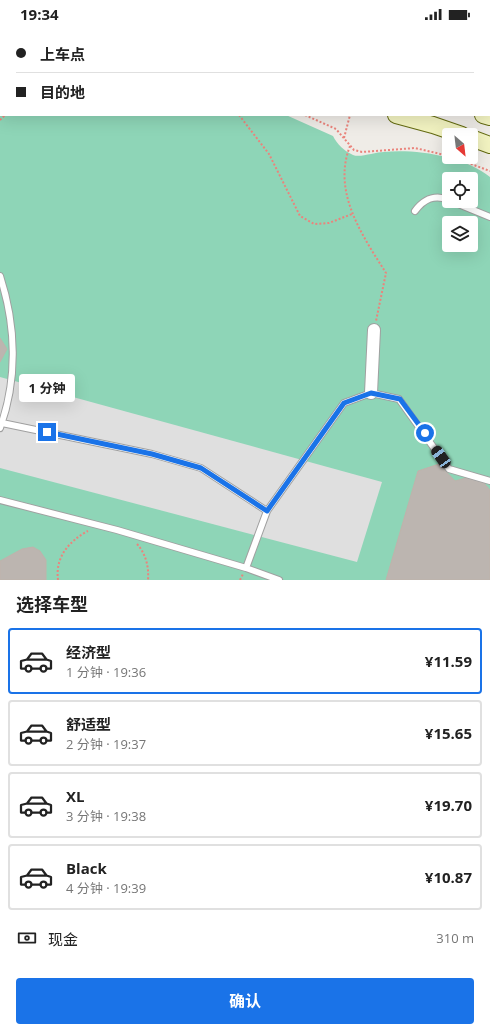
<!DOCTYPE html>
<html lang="zh">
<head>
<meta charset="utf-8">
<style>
	:root { --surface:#fff; --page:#f6f6f6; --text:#222; --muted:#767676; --line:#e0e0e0; --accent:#1a73e8 }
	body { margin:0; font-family:"Open Sans","Noto Sans SC",sans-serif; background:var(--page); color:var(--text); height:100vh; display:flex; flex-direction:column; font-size:15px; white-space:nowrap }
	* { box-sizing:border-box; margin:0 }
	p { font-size:13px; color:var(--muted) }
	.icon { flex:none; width:22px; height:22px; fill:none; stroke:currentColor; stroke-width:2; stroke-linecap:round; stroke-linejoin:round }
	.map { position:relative; height:552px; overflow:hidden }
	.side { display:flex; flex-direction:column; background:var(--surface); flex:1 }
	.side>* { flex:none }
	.hud { position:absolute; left:0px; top:0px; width:490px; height:88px; box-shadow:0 4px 16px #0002; display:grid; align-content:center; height:88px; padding:0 16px; background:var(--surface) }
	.needle { width:26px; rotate:152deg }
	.buttons { position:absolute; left:442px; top:100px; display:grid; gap:8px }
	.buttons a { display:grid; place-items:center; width:36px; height:36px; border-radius:4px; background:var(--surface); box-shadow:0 4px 16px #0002; font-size:20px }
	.end { position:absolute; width:18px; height:18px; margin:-9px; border:5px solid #1a73e8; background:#fff; box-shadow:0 0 0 2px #fff }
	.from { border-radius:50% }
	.bubble { position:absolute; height:28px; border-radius:4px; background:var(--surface); box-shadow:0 4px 16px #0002; font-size:13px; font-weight:700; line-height:28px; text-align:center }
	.car { position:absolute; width:12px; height:24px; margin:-12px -6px; border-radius:5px; box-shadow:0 0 3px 1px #0007; background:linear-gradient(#222 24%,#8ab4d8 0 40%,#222 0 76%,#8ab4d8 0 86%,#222 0) }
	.hud b { display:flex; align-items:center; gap:14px; height:38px; font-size:15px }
	.hud b+b { border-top:1px solid var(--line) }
	.hud i { width:10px; height:10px; background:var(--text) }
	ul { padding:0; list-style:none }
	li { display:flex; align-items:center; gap:12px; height:66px; margin:0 8px 6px; padding:0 8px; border:2px solid var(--line); border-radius:4px }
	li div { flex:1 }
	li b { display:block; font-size:15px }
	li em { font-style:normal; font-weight:700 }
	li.selected { border-color:var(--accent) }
	li>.icon { width:36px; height:36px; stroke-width:1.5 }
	h2 { padding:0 16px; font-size:18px; line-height:48px }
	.pay { display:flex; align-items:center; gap:10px; height:44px; padding:0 16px; font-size:15px }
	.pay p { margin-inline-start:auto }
	.button { display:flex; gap:8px; margin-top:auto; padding:8px 16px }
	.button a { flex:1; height:46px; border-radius:4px; background:var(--accent); color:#fff; font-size:16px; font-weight:700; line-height:46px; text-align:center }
	.status { display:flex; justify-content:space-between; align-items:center; height:28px; padding:0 20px; background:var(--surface); direction:ltr }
	.status svg { height:11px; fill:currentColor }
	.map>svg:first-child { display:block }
	.park { fill:#c9f4cb }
	.pitch { fill:#8ed5b7; fill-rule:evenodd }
	.parking { fill:#dfdfdf }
	.building { fill:#bcb5b0; stroke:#bfb3ab }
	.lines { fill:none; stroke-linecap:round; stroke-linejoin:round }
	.secondary-tunnel { stroke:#c5c3bf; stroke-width:16; stroke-dasharray:16 8; stroke-linecap:butt }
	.lane-casing { stroke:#a0a0a0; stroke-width:8 }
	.street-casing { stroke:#a0a0a0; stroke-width:14 }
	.secondary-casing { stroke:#646b11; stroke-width:18 }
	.path { stroke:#ea847c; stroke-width:2; stroke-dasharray:2 2; stroke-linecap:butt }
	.lane { stroke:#fff; stroke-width:6 }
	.street { stroke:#fff; stroke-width:12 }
	.secondary { stroke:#f2f3c1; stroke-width:16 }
	.route { stroke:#1a73e8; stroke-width:5 }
</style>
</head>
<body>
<div class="status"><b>19:34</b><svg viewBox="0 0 49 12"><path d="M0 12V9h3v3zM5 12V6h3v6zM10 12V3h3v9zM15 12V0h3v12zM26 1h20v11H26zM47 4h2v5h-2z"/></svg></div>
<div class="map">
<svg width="490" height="552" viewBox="0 0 490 552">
	<rect width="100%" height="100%" fill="#efece7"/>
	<path class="park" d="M 330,0 L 490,0 L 490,59 L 489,1 Z"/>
	<path class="pitch" d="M 0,43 L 1,87 L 286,87 L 333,108 C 337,116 344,123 353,127 C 360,130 375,124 384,124 C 416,121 464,128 490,149 L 490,552 L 0,552 ZM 449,151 L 471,151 L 471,173 L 449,173 ZM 449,195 L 471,195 L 471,217 L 449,217 Z"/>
	<path class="parking" d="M 0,349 L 382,454 L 357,534 L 0,440 Z"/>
	<path class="building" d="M 0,310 L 7,321 L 0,334 Z
		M 439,436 L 455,453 L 477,447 L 490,462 L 490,552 L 386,552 L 418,443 Z
		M 33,519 L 40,523 L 46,532 L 46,552 L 0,552 L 0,533 L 22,521 Z"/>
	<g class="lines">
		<path class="secondary-tunnel" d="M 125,0 L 130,1"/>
		<g class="lane-casing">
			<path id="lane" d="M 451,173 L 490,189
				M 415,183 C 424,171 434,166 449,172
				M 0,248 C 16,297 18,351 0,400
				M 2,395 L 152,426 L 201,440 L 267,483
				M 0,472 L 117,502 L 246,540 L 267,483 L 344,375 L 371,365 L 399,371 L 449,441 L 490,453
				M 246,540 L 279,552"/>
		</g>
		<g class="street-casing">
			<path id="street" d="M 371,365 L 374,302"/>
		</g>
		<g class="secondary-casing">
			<path id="secondary" d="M 31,0 L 35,1
				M 396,87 L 433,97 L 462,107
				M 483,87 L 490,89
				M 471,110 L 490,117"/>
		</g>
		<path class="path" d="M 0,39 L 1,40
			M 489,64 L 490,64
			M 239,87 L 269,126 L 300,188 L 314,196 L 329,195 L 352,186
			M 305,87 L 336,101 L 354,122 L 362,124 L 415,120 L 449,128
			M 0,92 L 5,87
			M 344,110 L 350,87
			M 350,118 C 332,164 362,207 386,245 L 376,293
			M 452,129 L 490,143
			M 137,516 C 146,526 149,539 148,552
			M 58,552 C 55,529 69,513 88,503
			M 240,552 L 243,546"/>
		<use href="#lane" class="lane"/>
		<use href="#street" class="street"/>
		<use href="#secondary" class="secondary"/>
	</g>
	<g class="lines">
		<path class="route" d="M 47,404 L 152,426 L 201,440 L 267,483 L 344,375 L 371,365 L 400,371 L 425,405"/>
	</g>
</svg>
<div class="buttons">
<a><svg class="needle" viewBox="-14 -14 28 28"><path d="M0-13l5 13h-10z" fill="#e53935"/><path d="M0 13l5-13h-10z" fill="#767676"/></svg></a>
<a><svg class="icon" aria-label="locate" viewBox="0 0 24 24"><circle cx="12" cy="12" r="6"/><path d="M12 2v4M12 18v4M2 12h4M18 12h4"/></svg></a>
<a><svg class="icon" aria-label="layers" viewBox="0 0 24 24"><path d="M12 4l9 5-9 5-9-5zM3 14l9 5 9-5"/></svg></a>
</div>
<i class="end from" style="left:425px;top:405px"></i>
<i class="end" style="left:47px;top:404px"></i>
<div class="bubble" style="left:19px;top:346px;width:56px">1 分钟</div>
<i class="car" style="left:441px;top:429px;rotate:325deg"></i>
<div class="hud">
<b><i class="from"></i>上车点</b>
<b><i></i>目的地</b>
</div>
</div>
<section class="side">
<h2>选择车型</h2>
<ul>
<li class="selected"><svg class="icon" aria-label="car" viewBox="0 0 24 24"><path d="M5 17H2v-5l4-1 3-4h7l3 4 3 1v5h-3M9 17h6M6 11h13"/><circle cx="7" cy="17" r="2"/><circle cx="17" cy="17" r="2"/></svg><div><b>经济型</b><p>1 分钟 · 19:36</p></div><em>¥11.59</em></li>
<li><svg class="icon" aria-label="car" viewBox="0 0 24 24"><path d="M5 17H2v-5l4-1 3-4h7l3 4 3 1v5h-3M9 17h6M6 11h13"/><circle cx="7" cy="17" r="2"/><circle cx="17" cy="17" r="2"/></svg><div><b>舒适型</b><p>2 分钟 · 19:37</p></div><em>¥15.65</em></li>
<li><svg class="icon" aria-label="car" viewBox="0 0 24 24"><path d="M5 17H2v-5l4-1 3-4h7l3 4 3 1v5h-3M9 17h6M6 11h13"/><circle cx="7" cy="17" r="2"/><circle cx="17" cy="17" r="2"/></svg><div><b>XL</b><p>3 分钟 · 19:38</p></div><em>¥19.70</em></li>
<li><svg class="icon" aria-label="car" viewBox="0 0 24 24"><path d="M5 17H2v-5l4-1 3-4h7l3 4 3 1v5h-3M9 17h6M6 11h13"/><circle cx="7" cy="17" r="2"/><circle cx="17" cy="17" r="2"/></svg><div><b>Black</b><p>4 分钟 · 19:39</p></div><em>¥10.87</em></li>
</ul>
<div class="pay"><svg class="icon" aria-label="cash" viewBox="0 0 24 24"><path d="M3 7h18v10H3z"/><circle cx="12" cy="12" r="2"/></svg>现金<p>310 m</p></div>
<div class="button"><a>确认</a></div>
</section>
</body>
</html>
